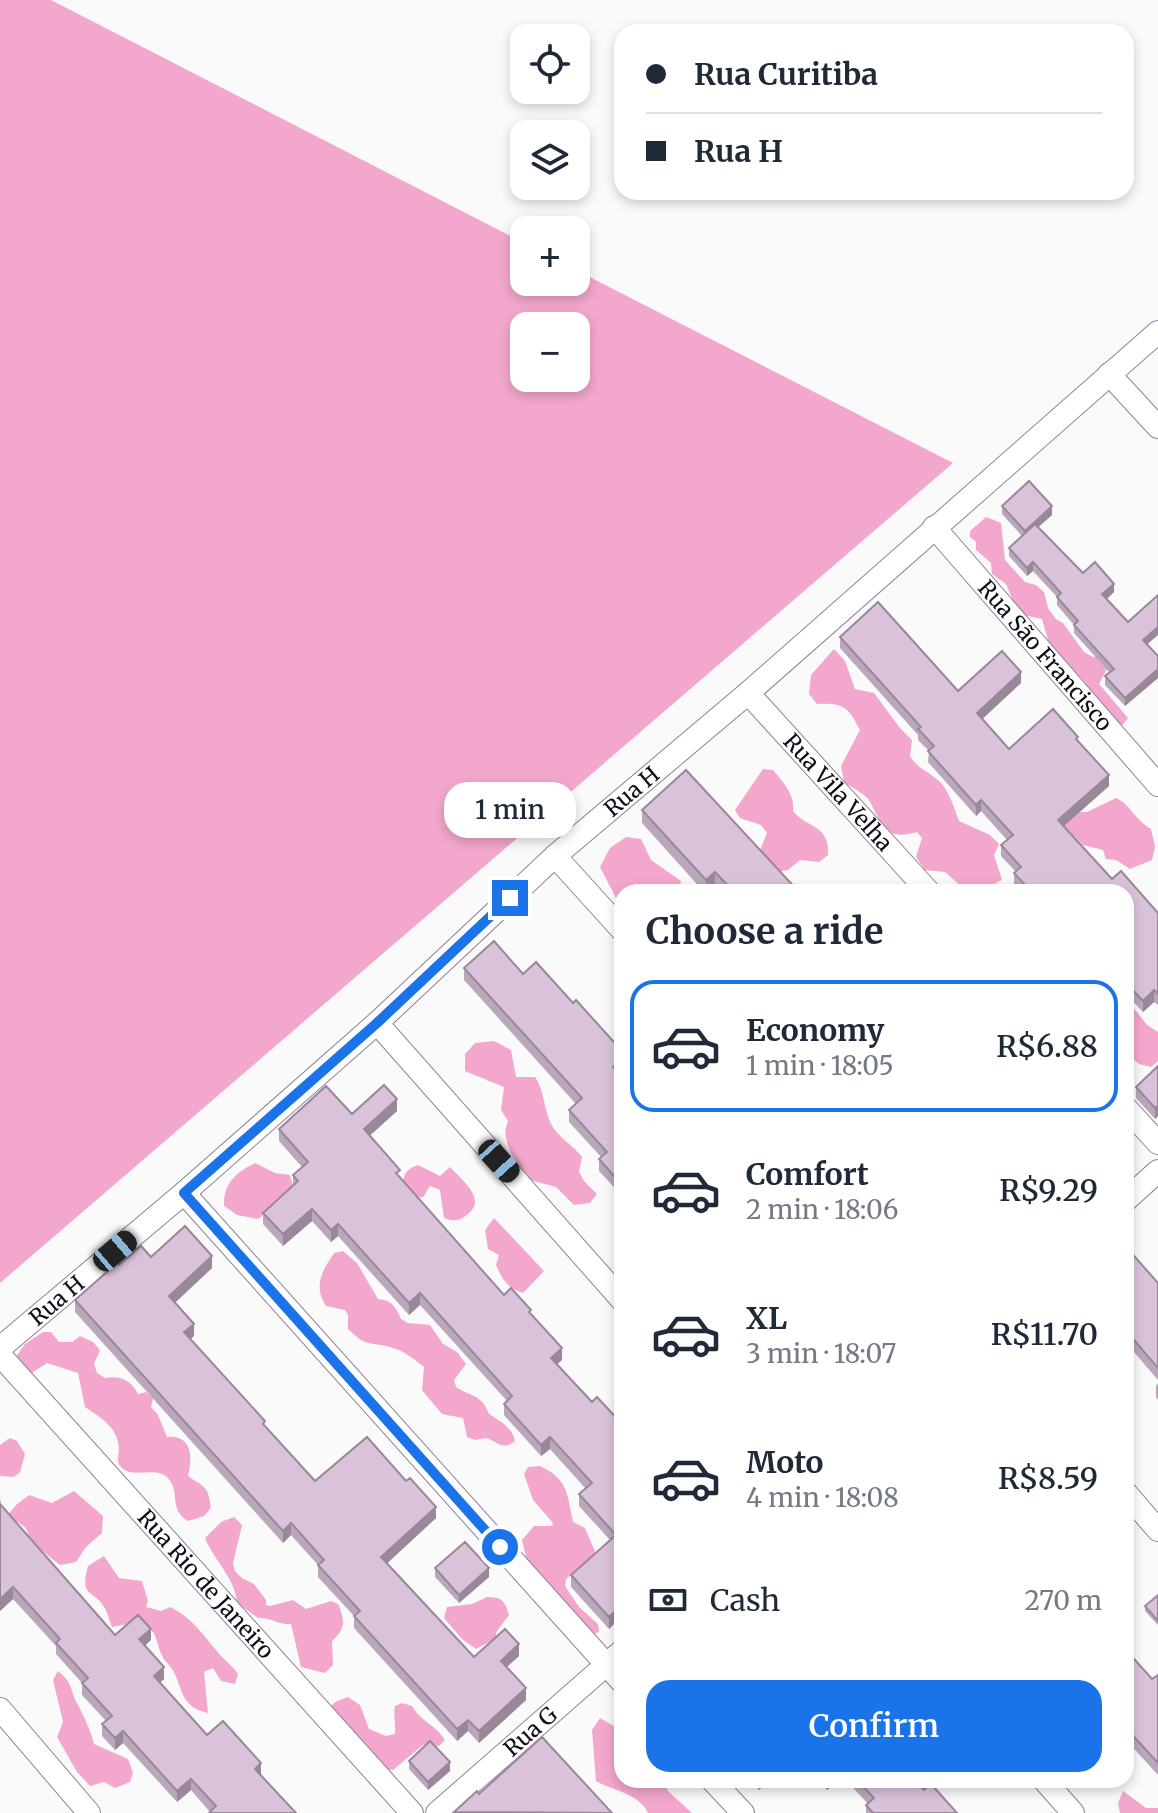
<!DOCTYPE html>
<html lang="en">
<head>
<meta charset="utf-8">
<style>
	:root { --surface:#fff; --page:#f2f2f3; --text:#1f2937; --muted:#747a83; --line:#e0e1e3; --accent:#1a73e8 }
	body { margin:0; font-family:Merriweather,serif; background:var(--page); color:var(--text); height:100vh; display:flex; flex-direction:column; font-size:30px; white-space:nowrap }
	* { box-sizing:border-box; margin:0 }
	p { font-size:26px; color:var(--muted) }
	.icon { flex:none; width:44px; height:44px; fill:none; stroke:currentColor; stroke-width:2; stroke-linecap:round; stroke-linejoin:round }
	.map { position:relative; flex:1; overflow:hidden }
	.drawer { position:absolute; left:614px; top:884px; width:520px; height:904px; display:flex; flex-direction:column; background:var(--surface); border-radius:24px; box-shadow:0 4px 12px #0003 }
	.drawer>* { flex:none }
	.hud { position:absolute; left:614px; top:24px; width:520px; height:176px; border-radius:24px; box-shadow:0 4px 12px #0003; display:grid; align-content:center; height:176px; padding:0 32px; background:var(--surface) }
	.controls { position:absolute; left:510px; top:24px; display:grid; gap:16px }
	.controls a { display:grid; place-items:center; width:80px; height:80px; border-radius:16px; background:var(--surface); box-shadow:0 4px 12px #0003; font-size:40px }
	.end { position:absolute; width:36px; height:36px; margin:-18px; border:10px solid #1a73e8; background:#fff; box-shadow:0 0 0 4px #fff }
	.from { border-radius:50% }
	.bubble { position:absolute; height:56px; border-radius:24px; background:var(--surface); box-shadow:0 4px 12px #0003; font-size:26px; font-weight:600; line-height:56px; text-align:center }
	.car { position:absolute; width:24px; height:48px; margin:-24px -12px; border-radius:10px; box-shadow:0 0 6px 2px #0007; background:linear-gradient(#222 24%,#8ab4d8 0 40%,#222 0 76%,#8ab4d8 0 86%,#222 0) }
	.hud b { display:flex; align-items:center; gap:28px; height:76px; font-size:30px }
	.hud b+b { border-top:2px solid var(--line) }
	.hud i { width:20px; height:20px; background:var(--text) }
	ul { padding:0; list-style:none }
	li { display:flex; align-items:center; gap:24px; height:132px; margin:0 16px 12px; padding:0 16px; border:4px solid transparent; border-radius:24px }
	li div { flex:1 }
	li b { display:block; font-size:30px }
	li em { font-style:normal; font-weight:600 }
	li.current { border-color:var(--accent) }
	li>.icon { width:72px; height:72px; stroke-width:1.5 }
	h2 { padding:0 32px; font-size:36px; line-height:96px }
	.pay { display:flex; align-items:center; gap:20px; height:88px; padding:0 32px; font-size:30px }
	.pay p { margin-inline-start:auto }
	.action { display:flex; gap:16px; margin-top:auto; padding:16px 32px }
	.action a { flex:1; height:92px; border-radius:24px; background:var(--accent); color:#fff; font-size:32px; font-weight:600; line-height:92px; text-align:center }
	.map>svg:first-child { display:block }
	.forest { fill:#f3a7cc; fill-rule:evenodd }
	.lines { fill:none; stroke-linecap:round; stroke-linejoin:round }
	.street-casing { stroke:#8b829e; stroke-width:24 }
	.street { stroke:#fff; stroke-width:22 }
	.wall { fill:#bba7bc }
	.shaded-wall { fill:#989 }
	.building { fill:#dac2db; stroke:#989; stroke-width:2 }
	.route { stroke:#1a73e8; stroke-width:10 }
	.labels { text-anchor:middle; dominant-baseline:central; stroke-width:7; stroke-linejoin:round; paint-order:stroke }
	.street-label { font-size:22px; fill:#100d17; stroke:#fafafa }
</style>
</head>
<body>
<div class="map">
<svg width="1158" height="1813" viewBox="0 0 1158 1813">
	<rect width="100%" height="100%" fill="#fafafa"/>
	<path class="forest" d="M 0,0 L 51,0 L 524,243 L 524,282 L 576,282 L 576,270 L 953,463 L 0,1283 ZM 524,326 L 576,326 L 576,378 L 524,378 Z
		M 986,517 L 1001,523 L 1005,560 L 1025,582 L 1036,585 L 1044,592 L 1048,608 L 1056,619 L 1063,623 L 1084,652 L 1093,657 L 1105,655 L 1109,665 L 1099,684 L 1128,718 L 1121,727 L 1090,695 L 1086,683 L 1050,647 L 1042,619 L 1023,615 L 1014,603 L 1006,584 L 992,574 L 991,563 L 976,550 L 976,542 L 970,537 L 970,531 Z
		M 834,649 L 845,661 L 855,689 L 874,693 L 900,728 L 912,740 L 910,756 C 919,770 928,771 939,781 C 949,790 954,808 959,821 L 990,835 L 999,844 L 994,855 L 1002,880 L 986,888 L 962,887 L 945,872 L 925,870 L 916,857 L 922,838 L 917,832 C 884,842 882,823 870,802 C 866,794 852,788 844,782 L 841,766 L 860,730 C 848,707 844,703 817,704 L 809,694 L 811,675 Z
		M 763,769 L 773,770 C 783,782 795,794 793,811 C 806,828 830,824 828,855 L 819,862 L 800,860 L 788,870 L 776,872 L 758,855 L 767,833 L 761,825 L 740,818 L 735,810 Z
		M 1116,798 C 1130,804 1135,820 1151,829 L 1155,846 L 1152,860 L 1130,869 L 1116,860 L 1106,859 L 1103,850 L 1083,845 L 1062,824 L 1074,812 L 1087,812 Z
		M 626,837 L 641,839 L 651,860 L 681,881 L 679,892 L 622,892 L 622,903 L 617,900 L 600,867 L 610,848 Z
		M 1126,998 L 1147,1025 L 1158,1032 L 1158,1061 L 1151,1067 L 1139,1064 L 1126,1053 Z
		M 494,1041 L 511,1050 L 516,1077 L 535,1077 C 546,1092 543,1115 555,1130 C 563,1141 574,1146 582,1157 L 579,1172 L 584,1181 L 597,1194 L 590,1203 L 574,1205 L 556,1187 L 526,1179 C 517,1160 499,1142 508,1121 L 501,1110 L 504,1087 L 465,1071 L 465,1054 L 475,1043 Z
		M 255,1163 L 275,1173 L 290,1175 L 293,1186 L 280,1202 L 258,1219 L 237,1215 L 224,1206 C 223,1184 236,1172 255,1163 Z
		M 418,1165 L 440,1176 L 450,1167 C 462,1180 487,1199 468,1214 C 460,1221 455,1222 444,1218 L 440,1190 L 430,1186 L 423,1197 L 416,1198 L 403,1189 C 402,1177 405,1169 418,1165 Z
		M 494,1218 L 544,1271 L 523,1293 C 507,1288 502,1279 496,1265 L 499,1255 L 488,1249 L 485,1230 Z
		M 343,1251 L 357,1263 L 378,1299 C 392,1300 396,1307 401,1319 L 408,1323 L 430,1325 L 443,1344 L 457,1352 L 466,1364 L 454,1380 L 456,1387 C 469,1396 482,1394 489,1414 C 500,1421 512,1427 515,1441 C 503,1451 498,1442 486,1438 L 475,1440 L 467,1437 L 463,1418 L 442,1414 L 422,1390 L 424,1367 C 414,1359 403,1350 390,1347 C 367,1341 368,1348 348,1329 L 348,1315 L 345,1310 L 326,1306 C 313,1286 322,1271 334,1253 Z
		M 43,1332 L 51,1332 L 59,1342 L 72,1342 L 80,1336 L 93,1342 L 100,1350 L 94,1364 L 97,1373 L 105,1378 C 120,1375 131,1380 138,1394 L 146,1392 L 153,1398 L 151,1407 L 158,1415 L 167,1437 C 192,1435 193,1457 188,1476 C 205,1488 208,1485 211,1508 L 204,1516 L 188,1521 C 168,1509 181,1492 168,1478 C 155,1465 133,1480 121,1467 C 115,1461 119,1456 119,1449 C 118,1427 101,1418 85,1407 L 78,1373 L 47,1363 L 32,1373 L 19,1368 L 15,1358 L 25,1344 Z
		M 10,1438 L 17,1441 L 25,1454 L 20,1472 L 14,1477 L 0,1476 L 0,1445 Z
		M 540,1466 C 568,1479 567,1493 573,1522 L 585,1528 L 596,1554 L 566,1579 L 565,1586 L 579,1607 L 598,1624 L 599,1632 L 591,1635 L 528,1565 L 522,1540 L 534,1526 L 552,1526 L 553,1523 L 533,1500 L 524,1474 L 528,1467 Z
		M 74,1491 L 103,1516 L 102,1533 L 86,1547 L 76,1562 L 60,1565 L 31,1542 L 26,1528 L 8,1515 L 16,1505 L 29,1495 L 52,1503 Z
		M 234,1517 L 242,1525 L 233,1563 L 235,1571 L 242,1578 L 254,1584 L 266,1600 L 266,1605 L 270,1606 L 293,1600 L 306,1609 L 331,1601 L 338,1604 C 345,1620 346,1629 332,1641 L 333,1665 L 325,1673 L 301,1667 L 291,1624 C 279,1625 270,1617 258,1618 L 237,1603 C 235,1577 214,1561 205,1538 L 221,1522 Z
		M 104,1556 L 119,1578 L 142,1581 L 148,1601 L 146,1607 L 161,1611 L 170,1607 C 192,1618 201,1632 216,1650 C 223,1659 231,1664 238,1674 L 235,1684 L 221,1681 L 213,1668 L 204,1672 L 208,1713 C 182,1707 183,1692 174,1672 C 171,1666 165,1662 162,1656 C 156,1642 157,1625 137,1623 C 130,1623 119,1626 112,1627 C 109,1621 108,1612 104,1607 C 93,1589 79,1598 88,1566 Z
		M 487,1597 C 502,1597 505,1601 509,1615 L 497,1631 L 495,1639 L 476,1649 L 462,1639 L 444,1618 L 447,1607 L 472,1604 Z
		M 58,1671 C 75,1685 69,1690 78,1705 C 85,1719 90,1729 94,1744 L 128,1759 L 133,1773 L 130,1782 L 115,1788 L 104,1782 L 90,1786 L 77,1772 L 57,1737 L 63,1722 L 53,1680 Z
		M 348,1697 L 360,1705 L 369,1729 L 386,1736 L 395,1734 C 396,1724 393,1716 395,1706 L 402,1703 L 412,1706 C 421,1722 436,1725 445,1740 L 439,1746 L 423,1745 L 393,1770 L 377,1768 L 327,1710 L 335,1702 Z
		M 600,1718 L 622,1731 L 622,1780 L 663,1780 L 668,1791 L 692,1813 L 648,1813 C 639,1793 613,1791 596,1781 L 592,1730 Z
		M 1123,1791 L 1146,1808 L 1158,1808 L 1158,1813 L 1120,1813 L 1118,1803 Z"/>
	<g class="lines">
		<g class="street-casing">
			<g id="street">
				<path d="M 1109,374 L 1158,427"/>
				<path id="s1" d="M 934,527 L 1158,785"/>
				<path id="s2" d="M 748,693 L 929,892"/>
				<path d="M 555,856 L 622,930"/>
				<path d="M 377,1023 L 622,1300"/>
				<path d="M 1126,1108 L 1158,1143"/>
				<path d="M 184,1193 L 622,1682"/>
				<path d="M 1126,1200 L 1158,1171"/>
				<path id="s3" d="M 0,1348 L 184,1193 L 377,1023 L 555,856 L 748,693 L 1158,332"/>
				<path id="s4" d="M 0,1355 L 412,1813"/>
				<path d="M 1126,1493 L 1158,1530"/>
				<path d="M 0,1709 L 89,1813"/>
				<path d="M 712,1780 L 743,1813"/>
				<path d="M 1044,1780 L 1073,1813"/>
				<path id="s5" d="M 437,1813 L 622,1651"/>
			</g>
		</g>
		<use href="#street" class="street"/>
	</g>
	<path class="wall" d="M 1002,506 L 1052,515 L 1038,527 L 1083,573 L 1114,592 L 1107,599 L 1158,656 L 1158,678 L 1125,706 L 1105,685 L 1105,676 L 1109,672 L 1074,633 L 1074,625 L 1057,605 L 1057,597 L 1033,571 L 1027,576 L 1009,556 L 1009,548 L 1022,536 L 1002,514 Z
		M 840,637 L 958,691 L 1021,683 L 982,719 L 1009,749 L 1078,741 L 1109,786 L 1064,826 L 1112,879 L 1158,913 L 1158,1005 L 1154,1002 L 1143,1012 L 1126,994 L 1126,892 L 1022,892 L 1014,884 L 1014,873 L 1016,872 L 1001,856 L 1001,845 L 1007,840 L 981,811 L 976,816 L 928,762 L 929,751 L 918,740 L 918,735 L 840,648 Z
		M 642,810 L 799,892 L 722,892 L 715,885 L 708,892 L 704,892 L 642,823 Z
		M 464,968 L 523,974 L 622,1077 L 622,1196 L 599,1171 L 599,1159 L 601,1157 L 569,1122 L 569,1110 L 576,1104 L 464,980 Z
		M 1158,1066 L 1158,1116 L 1155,1119 L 1136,1098 L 1136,1087 Z
		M 397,1111 L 369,1136 L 400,1178 L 504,1295 L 531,1314 L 562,1360 L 557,1364 L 592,1402 L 622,1424 L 622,1616 L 609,1629 L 571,1587 L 571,1575 L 610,1540 L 579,1506 L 579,1494 L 586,1489 L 550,1449 L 541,1456 L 504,1415 L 504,1404 L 507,1401 L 420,1305 L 409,1315 L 338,1236 L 331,1242 L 312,1221 L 283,1246 L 263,1224 L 263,1213 L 293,1186 L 293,1175 L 302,1167 L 279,1141 L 279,1129 L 352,1114 Z
		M 1126,1247 L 1158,1283 L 1158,1380 L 1128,1345 L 1126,1347 Z
		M 151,1257 L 212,1268 L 175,1303 L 194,1336 L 190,1339 L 265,1426 L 315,1481 L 436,1518 L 387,1563 L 474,1657 L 519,1656 L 507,1667 L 526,1700 L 479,1743 L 468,1731 L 457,1741 L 354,1628 L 354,1616 L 318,1577 L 318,1565 L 291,1535 L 283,1543 L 75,1312 L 75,1300 L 119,1265 Z
		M 1158,1383 L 1158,1400 L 1156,1397 L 1156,1386 Z
		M 0,1497 L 1,1505 L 115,1635 L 151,1640 L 144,1646 L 164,1679 L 159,1683 L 207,1735 L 261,1763 L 210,1812 L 191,1790 L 177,1802 L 123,1743 L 115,1750 L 102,1736 L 102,1724 L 106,1721 L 82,1695 L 82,1683 L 56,1654 L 56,1646 L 13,1599 L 0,1611 Z
		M 435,1568 L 489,1577 L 459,1603 L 435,1577 Z
		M 1158,1595 L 1158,1625 L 1145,1611 L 1145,1606 Z
		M 1126,1650 L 1152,1679 L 1158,1675 L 1158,1775 L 1126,1740 Z
		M 409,1761 L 450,1771 L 428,1790 L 409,1769 Z
		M 750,1780 L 769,1780 L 759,1790 Z
		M 818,1780 L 838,1780 L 827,1790 Z
		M 846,1780 L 914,1780 L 924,1790 L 957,1813 L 866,1813 L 866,1805 L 868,1804 Z"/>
	<path class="shaded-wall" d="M 1052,506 L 1052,515 L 1025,539 L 1025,531 Z
		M 1033,562 L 1033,571 L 1027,576 L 1027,568 Z
		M 1114,584 L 1114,592 L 1102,603 L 1102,594 Z
		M 1158,627 L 1158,635 L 1143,648 L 1143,640 Z
		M 1158,669 L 1158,678 L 1125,706 L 1125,698 Z
		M 1021,672 L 1021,683 L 977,724 L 977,713 Z
		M 1109,775 L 1109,786 L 1058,831 L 1058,820 Z
		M 981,800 L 981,811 L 976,816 L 976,805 Z
		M 715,872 L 715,885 L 708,892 L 706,892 L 706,880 Z
		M 1154,990 L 1154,1002 L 1143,1012 L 1143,1001 Z
		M 622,1059 L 622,1071 L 613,1079 L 613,1067 Z
		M 397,1099 L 397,1111 L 364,1141 L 364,1129 Z
		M 1158,1105 L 1158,1116 L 1155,1119 L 1155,1108 Z
		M 312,1209 L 312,1221 L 283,1246 L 283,1234 Z
		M 338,1224 L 338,1236 L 331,1242 L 331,1230 Z
		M 212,1256 L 212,1268 L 169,1308 L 169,1296 Z
		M 420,1293 L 420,1305 L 409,1315 L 409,1303 Z
		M 194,1324 L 194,1336 L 184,1344 L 184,1332 Z
		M 1128,1333 L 1128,1345 L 1126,1347 L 1126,1335 Z
		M 562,1348 L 562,1360 L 551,1369 L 551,1358 Z
		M 550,1437 L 550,1449 L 541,1456 L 541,1445 Z
		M 436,1507 L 436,1518 L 381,1569 L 381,1557 Z
		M 291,1523 L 291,1535 L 283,1543 L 283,1531 Z
		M 489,1568 L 489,1577 L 459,1603 L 459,1595 Z
		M 13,1587 L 13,1599 L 0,1611 L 0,1599 Z
		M 622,1605 L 622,1616 L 609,1629 L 609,1617 Z
		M 151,1629 L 151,1640 L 139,1651 L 139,1639 Z
		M 519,1644 L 519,1656 L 501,1672 L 501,1661 Z
		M 164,1667 L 164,1679 L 154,1688 L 154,1676 Z
		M 526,1688 L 526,1700 L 479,1743 L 479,1731 Z
		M 468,1720 L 468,1731 L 457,1741 L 457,1729 Z
		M 123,1731 L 123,1743 L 115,1750 L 115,1738 Z
		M 450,1762 L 450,1771 L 428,1790 L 428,1782 Z
		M 261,1763 L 261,1775 L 255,1769 Z
		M 191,1779 L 191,1790 L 177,1802 L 177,1791 Z
		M 759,1780 L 769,1780 L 759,1790 Z
		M 827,1780 L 838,1780 L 827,1790 Z"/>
	<path class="building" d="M 1029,481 L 1052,506 L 1025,531 L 1002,506 Z
		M 1035,524 L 1083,573 L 1095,562 L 1114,584 L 1102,594 L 1128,622 L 1158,595 L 1158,627 L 1143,640 L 1158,656 L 1158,669 L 1125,698 L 1105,676 L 1114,669 L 1074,625 L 1078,621 L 1057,597 L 1061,593 L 1033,562 L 1027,568 L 1009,548 Z
		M 878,602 L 958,691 L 1002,651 L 1021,672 L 977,713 L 1009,749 L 1053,709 L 1078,737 L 1076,739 L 1109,775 L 1058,820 L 1112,879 L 1121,871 L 1158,913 L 1158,994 L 1154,990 L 1143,1001 L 1126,983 L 1126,892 L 1044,892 L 1043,890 L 1041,892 L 1032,892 L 1014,873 L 1021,867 L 1001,845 L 1013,835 L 981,800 L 976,805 L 928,751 L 934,746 L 918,729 L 921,727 L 840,637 Z
		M 686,770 L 799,892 L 734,892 L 715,872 L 706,880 L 642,810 Z
		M 494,941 L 523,974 L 536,962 L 573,1003 L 576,1000 L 622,1051 L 622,1059 L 613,1067 L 622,1077 L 622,1185 L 599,1159 L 607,1152 L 569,1110 L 582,1098 L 464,968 Z
		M 1158,1066 L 1158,1105 L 1155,1108 L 1136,1087 Z
		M 384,1085 L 397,1099 L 364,1129 L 400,1170 L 396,1173 L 504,1295 L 511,1288 L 531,1310 L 529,1312 L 562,1348 L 551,1358 L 592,1402 L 597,1397 L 622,1424 L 622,1605 L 609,1617 L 571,1575 L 616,1535 L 579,1494 L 592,1483 L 550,1437 L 541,1445 L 504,1404 L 512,1396 L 420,1293 L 409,1303 L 338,1224 L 331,1230 L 312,1209 L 283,1234 L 263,1213 L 298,1181 L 293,1175 L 308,1162 L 279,1129 L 326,1086 L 352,1114 Z
		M 185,1226 L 212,1256 L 169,1296 L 194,1324 L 184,1332 L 265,1421 L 263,1424 L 315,1481 L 367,1437 L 406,1481 L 410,1478 L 436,1507 L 381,1557 L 474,1657 L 505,1629 L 519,1644 L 501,1661 L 526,1688 L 479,1731 L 468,1720 L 457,1729 L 354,1616 L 360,1611 L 318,1565 L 324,1560 L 291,1523 L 283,1531 L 75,1300 L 117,1263 L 119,1265 L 141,1246 L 151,1257 Z
		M 1126,1247 L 1158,1283 L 1158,1368 L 1128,1333 L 1126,1335 Z
		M 0,1504 L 115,1635 L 138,1615 L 151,1629 L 139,1639 L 164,1667 L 154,1676 L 207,1735 L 223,1721 L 261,1763 L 255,1769 L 296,1813 L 209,1813 L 216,1806 L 191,1779 L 177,1791 L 123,1731 L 115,1738 L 102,1724 L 112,1716 L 82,1683 L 88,1678 L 56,1643 L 60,1639 L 13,1587 L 0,1599 Z
		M 465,1542 L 489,1568 L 459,1595 L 435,1568 Z
		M 1158,1595 L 1158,1621 L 1145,1606 Z
		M 1126,1650 L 1152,1679 L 1158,1675 L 1158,1763 L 1126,1728 Z
		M 542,1737 L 612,1813 L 454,1812 L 477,1791 L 479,1794 Z
		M 430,1741 L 450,1762 L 428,1782 L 409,1761 Z
		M 857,1780 L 914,1780 L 924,1790 L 931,1784 L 957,1813 L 873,1813 L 866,1805 L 874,1798 Z"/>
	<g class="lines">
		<path class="route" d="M 500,1547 L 184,1193 L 377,1023 L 510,898"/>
	</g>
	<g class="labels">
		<g class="street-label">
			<text stroke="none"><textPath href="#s1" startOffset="170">Rua São Francisco</textPath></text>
			<text stroke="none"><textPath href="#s3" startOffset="842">Rua H</textPath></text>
			<text stroke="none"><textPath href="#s2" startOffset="134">Rua Vila Velha</textPath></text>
			<text stroke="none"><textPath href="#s3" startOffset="74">Rua H</textPath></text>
			<text stroke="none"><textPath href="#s4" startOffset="308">Rua Rio de Janeiro</textPath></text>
			<text stroke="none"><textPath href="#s5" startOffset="124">Rua G</textPath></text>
		</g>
	</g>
</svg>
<div class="controls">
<a><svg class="icon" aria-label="locate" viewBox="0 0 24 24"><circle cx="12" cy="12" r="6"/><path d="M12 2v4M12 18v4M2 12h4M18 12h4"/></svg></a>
<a><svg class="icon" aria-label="layers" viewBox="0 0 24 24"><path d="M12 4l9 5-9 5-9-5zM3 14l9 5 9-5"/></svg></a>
<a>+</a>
<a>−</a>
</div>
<i class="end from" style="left:500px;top:1547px"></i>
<i class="end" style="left:510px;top:898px"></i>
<div class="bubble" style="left:444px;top:782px;width:132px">1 min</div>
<i class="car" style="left:499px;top:1161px;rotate:138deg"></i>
<i class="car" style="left:115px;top:1251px;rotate:50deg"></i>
<div class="hud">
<b><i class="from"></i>Rua Curitiba</b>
<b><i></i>Rua H</b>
</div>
<section class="drawer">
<h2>Choose a ride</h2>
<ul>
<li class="current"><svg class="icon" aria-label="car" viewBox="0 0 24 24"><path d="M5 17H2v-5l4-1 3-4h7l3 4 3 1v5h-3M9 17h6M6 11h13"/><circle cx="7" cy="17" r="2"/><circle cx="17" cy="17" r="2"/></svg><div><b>Economy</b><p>1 min · 18:05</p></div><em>R$6.88</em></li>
<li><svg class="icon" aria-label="car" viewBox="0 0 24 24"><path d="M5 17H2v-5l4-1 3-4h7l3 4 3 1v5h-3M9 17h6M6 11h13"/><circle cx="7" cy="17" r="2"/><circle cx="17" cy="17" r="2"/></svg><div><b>Comfort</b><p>2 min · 18:06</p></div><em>R$9.29</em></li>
<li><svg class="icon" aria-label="car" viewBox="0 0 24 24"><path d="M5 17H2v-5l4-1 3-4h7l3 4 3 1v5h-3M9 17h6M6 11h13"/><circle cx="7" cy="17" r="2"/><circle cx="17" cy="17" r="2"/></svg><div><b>XL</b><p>3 min · 18:07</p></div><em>R$11.70</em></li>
<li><svg class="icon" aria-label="car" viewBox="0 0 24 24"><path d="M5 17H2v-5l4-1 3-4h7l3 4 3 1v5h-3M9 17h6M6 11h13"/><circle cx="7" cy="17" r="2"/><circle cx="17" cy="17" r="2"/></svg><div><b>Moto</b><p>4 min · 18:08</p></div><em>R$8.59</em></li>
</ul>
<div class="pay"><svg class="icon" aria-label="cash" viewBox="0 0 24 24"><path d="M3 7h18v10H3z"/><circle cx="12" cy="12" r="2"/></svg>Cash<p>270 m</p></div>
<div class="action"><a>Confirm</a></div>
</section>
</div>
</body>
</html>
